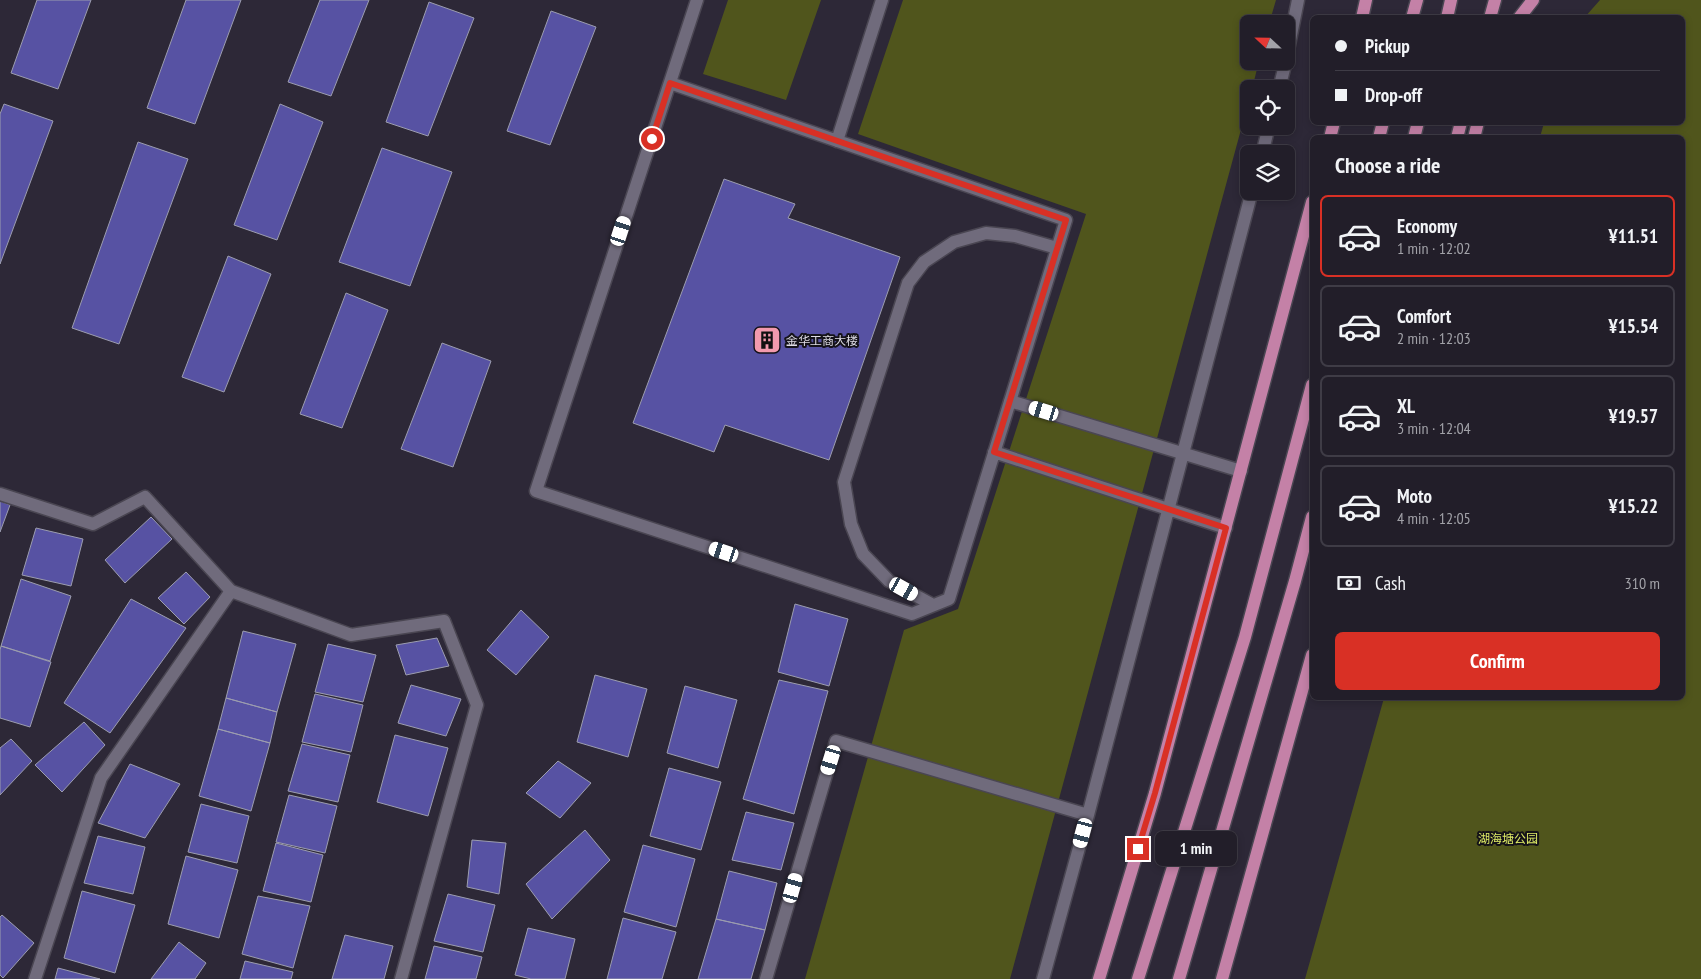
<!DOCTYPE html>
<html lang="en">
<head>
<meta charset="utf-8">
<style>
	:root { --surface:#221e29; --page:#2e2b35; --text:#f1f3f6; --muted:#a2a2a8; --line:#3f3c46; --accent:#d93025 }
	body { margin:0; font-family:"PT Sans Narrow","Noto Sans SC",sans-serif; background:var(--page); color:var(--text); height:100vh; display:flex; flex-direction:column; font-size:19px; white-space:nowrap }
	* { box-sizing:border-box; margin:0 }
	p { font-size:16px; color:var(--muted) }
	.icon { flex:none; width:28px; height:28px; fill:none; stroke:currentColor; stroke-width:2; stroke-linecap:round; stroke-linejoin:round }
	.map { position:relative; flex:1; overflow:hidden }
	.drawer { position:absolute; left:1310px; top:135px; width:375px; height:565px; display:flex; flex-direction:column; background:var(--surface); border-radius:8px; box-shadow:0 2px 8px #0003,0 0 0 1px var(--line) }
	.drawer>* { flex:none }
	.hud { position:absolute; left:1310px; top:15px; width:375px; height:110px; border-radius:8px; box-shadow:0 2px 8px #0003,0 0 0 1px var(--line); display:grid; align-content:center; height:110px; padding:0 25px; background:var(--surface) }
	.needle { width:32px; rotate:292deg }
	.controls { position:absolute; left:1240px; top:15px; display:grid; gap:10px }
	.controls a { display:grid; place-items:center; width:55px; height:55px; border-radius:8px; background:var(--surface); box-shadow:0 2px 8px #0003,0 0 0 1px var(--line); font-size:25px }
	.end { position:absolute; width:22px; height:22px; margin:-11px; border:6px solid #d93025; background:#fff; box-shadow:0 0 0 2px #fff }
	.from { border-radius:50% }
	.bubble { position:absolute; height:35px; border-radius:8px; background:var(--surface); box-shadow:0 2px 8px #0003,0 0 0 1px var(--line); font-size:16px; font-weight:800; line-height:35px; text-align:center }
	.car { position:absolute; width:15px; height:30px; margin:-15px -8px; border-radius:6px; box-shadow:0 0 4px 1px #0007; background:linear-gradient(#fff 24%,#345 0 40%,#fff 0 76%,#345 0 86%,#fff 0) }
	.hud b { display:flex; align-items:center; gap:18px; height:48px; font-size:19px }
	.hud b+b { border-top:1px solid var(--line) }
	.hud i { width:12px; height:12px; background:var(--text) }
	ul { padding:0; list-style:none }
	li { display:flex; align-items:center; gap:15px; height:82px; margin:0 10px 8px; padding:0 15px; border:2px solid var(--line); border-radius:8px }
	li div { flex:1 }
	li b { display:block; font-size:19px }
	li em { font-style:normal; font-weight:800 }
	li.current { border-color:var(--accent) }
	li>.icon { width:45px; height:45px; stroke-width:1.5 }
	h2 { padding:0 25px; font-size:22px; line-height:60px }
	.pay { display:flex; align-items:center; gap:12px; height:55px; padding:0 25px; font-size:19px }
	.pay p { margin-inline-start:auto }
	.cta { display:flex; gap:10px; margin-top:auto; padding:10px 25px }
	.cta a { flex:1; height:58px; border-radius:8px; background:var(--accent); color:#fff; font-size:20px; font-weight:800; line-height:58px; text-align:center }
	.map>svg:first-child { display:block }
	.green { fill:#50551c }
	.building { fill:#5752a3; stroke:#9c9daf }
	.lines { fill:none; stroke-linecap:round; stroke-linejoin:round }
	.minor-casing { stroke:#4a4652; stroke-width:15 }
	.major-casing { stroke:#4a4652; stroke-width:15 }
	.minor { stroke:#706b7c; stroke-width:12 }
	.major { stroke:#c481a7; stroke-width:12 }
	.route { stroke:#d93025; stroke-width:6 }
	.labels { text-anchor:middle; dominant-baseline:central; stroke-width:4; stroke-linejoin:round; paint-order:stroke }
	.poi-label { font-size:12px; fill:#dfdde6; stroke:#141219; text-anchor:start }
	.park-label { font-size:12px; fill:#dfec66; stroke:#141219 }
</style>
</head>
<body>
<div class="map">
<svg width="1701" height="979" viewBox="0 0 1701 979">
	<rect width="100%" height="100%" fill="#2d2837"/>
	<path class="green" d="M 728,0 L 821,0 L 786,100 L 703,74 Z
		M 903,0 L 1276,0 L 1269,24 L 1249,24 L 1249,61 L 1259,61 L 1252,89 L 1249,89 L 1249,100 L 1010,979 L 805,979 L 904,630 L 958,609 L 1086,214 L 858,134 Z
		M 1600,0 L 1701,0 L 1701,979 L 1305,979 L 1384,698 L 1682,698 L 1682,138 L 1540,137 L 1544,123 L 1682,122 L 1682,18 L 1585,17 Z"/>
	<path class="building" d="M 37,0 L 91,0 L 58,89 L 11,73 Z
		M 186,0 L 241,0 L 195,124 L 147,108 Z
		M 320,0 L 369,0 L 331,96 L 288,82 Z
		M 429,2 L 474,18 L 428,136 L 386,122 Z
		M 551,11 L 596,27 L 550,145 L 507,131 Z
		M 4,104 L 53,121 L 0,264 L 0,114 Z
		M 280,104 L 323,122 L 277,240 L 234,225 Z
		M 138,142 L 188,159 L 119,344 L 72,328 Z
		M 382,148 L 452,172 L 410,286 L 339,262 Z
		M 724,179 L 795,204 L 788,218 L 900,257 L 829,460 L 725,425 L 714,452 L 633,423 Z
		M 228,256 L 271,274 L 224,392 L 182,377 Z
		M 346,293 L 388,310 L 342,428 L 300,414 Z
		M 442,343 L 491,361 L 453,467 L 401,449 Z
		M 0,501 L 10,505 L 0,532 Z
		M 151,517 L 172,539 L 125,583 L 105,560 Z
		M 36,528 L 83,539 L 71,586 L 22,575 Z
		M 186,572 L 210,597 L 184,624 L 158,598 Z
		M 21,579 L 71,596 L 50,661 L 1,646 Z
		M 131,599 L 186,628 L 110,733 L 64,703 Z
		M 795,604 L 848,619 L 829,686 L 778,672 Z
		M 521,610 L 549,637 L 516,675 L 487,650 Z
		M 243,631 L 296,644 L 277,712 L 226,698 Z
		M 437,638 L 449,666 L 406,675 L 396,645 Z
		M 328,644 L 376,655 L 363,702 L 315,692 Z
		M 1,646 L 51,662 L 30,727 L 0,718 L 0,650 Z
		M 595,675 L 647,689 L 628,757 L 577,742 Z
		M 779,680 L 828,691 L 794,814 L 743,799 Z
		M 411,685 L 461,699 L 446,736 L 398,723 Z
		M 685,686 L 737,700 L 718,768 L 667,753 Z
		M 315,694 L 363,705 L 351,752 L 302,742 Z
		M 226,698 L 277,712 L 270,743 L 218,729 Z
		M 84,722 L 105,745 L 62,792 L 35,765 Z
		M 218,729 L 270,743 L 251,811 L 199,796 Z
		M 395,735 L 448,748 L 428,816 L 377,802 Z
		M 11,739 L 32,761 L 0,795 L 0,748 Z
		M 302,744 L 350,755 L 338,802 L 288,791 Z
		M 558,761 L 591,783 L 560,818 L 526,793 Z
		M 130,764 L 180,784 L 145,838 L 98,823 Z
		M 669,768 L 721,782 L 701,850 L 650,836 Z
		M 289,795 L 337,806 L 325,853 L 276,842 Z
		M 201,804 L 249,816 L 237,863 L 188,852 Z
		M 746,812 L 794,823 L 781,870 L 732,860 Z
		M 585,830 L 610,860 L 552,919 L 526,884 Z
		M 98,836 L 145,847 L 133,894 L 84,883 Z
		M 472,840 L 506,843 L 499,894 L 467,887 Z
		M 276,843 L 323,855 L 311,902 L 263,891 Z
		M 643,845 L 695,859 L 676,927 L 624,912 Z
		M 186,856 L 238,870 L 219,938 L 168,924 Z
		M 729,871 L 777,883 L 765,930 L 716,919 Z
		M 82,891 L 135,905 L 115,973 L 64,958 Z
		M 448,894 L 495,905 L 483,952 L 434,941 Z
		M 258,896 L 310,906 L 293,968 L 242,954 Z
		M 2,915 L 34,943 L 3,978 L 0,975 L 0,917 Z
		M 623,918 L 676,932 L 662,979 L 607,979 Z
		M 716,919 L 765,930 L 751,979 L 698,979 Z
		M 528,928 L 575,939 L 565,979 L 531,979 L 515,975 Z
		M 345,935 L 393,946 L 384,979 L 332,979 Z
		M 179,942 L 206,963 L 195,979 L 151,979 Z
		M 434,946 L 482,957 L 476,979 L 425,979 Z
		M 245,961 L 293,972 L 291,979 L 240,979 Z
		M 58,968 L 100,979 L 55,979 Z"/>
	<g class="lines">
		<g class="minor-casing">
			<path id="minor" d="M 1286,60 L 1298,0
				M 670,83 L 1066,220 L 949,599 L 912,614 L 536,491 L 697,0
				M 1279,89 L 1286,61
				M 837,141 L 882,0
				M 1262,154 L 1269,126
				M 1010,401 L 1241,471
				M 994,452 L 1226,528
				M 0,494 L 93,524 L 145,497 L 231,591 L 351,635 L 444,621 L 477,705 L 401,979
				M 933,605 L 889,581 L 863,554 L 851,524 L 844,482 L 908,283 L 924,262 L 954,242 L 986,233 L 1015,236 L 1057,248
				M 35,979 L 101,778 L 231,591
				M 766,979 L 836,741 L 1088,815
				M 1043,979 L 1088,815 L 1252,191"/>
		</g>
		<g class="major-casing">
			<path id="major" d="M 1362,18 L 1366,0
				M 1412,18 L 1417,0
				M 1447,18 L 1451,0
				M 1490,18 L 1495,0
				M 1519,18 L 1533,0
				M 1330,138 L 1334,122
				M 1379,138 L 1383,122
				M 1414,138 L 1418,122
				M 1457,138 L 1461,122
				M 1474,138 L 1478,122
				M 1099,979 L 1155,793 L 1312,202
				M 1138,979 L 1245,637 L 1312,385
				M 1179,979 L 1295,581 L 1312,517
				M 1222,979 L 1312,655"/>
		</g>
		<use href="#minor" class="minor"/>
		<use href="#major" class="major"/>
	</g>
	<g class="lines">
		<path class="route" d="M 652,139 L 670,83 L 1066,220 L 994,452 L 1226,528 L 1155,793 L 1138,849"/>
	</g>
	<defs>
		<g id="building-square" transform="scale(1.4375)"><rect x="-9" y="-9" width="18" height="18" rx="4" fill="#f29aae" stroke="#141219"/><path d="M-4-6H4V6H1V3H-1V6H-4ZM-2.5-4.3h1.7v1.8h-1.7ZM.8-4.3h1.7v1.8H.8ZM-2.5-1h1.7V.8h-1.7ZM.8-1h1.7V.8H.8Z" fill="#111"/></g>
	</defs>
	<g fill-rule="evenodd">
		<use href="#building-square" x="767" y="340"/>
	</g>
	<g class="labels">
		<g class="poi-label">
			<text x="786" y="340">金华工商大楼</text>
		</g>
		<g class="park-label">
			<text x="1508" y="838">湖海塘公园</text>
		</g>
	</g>
</svg>
<div class="controls">
<a><svg class="needle" viewBox="-14 -14 28 28"><path d="M0-13l5 13h-10z" fill="#e53935"/><path d="M0 13l5-13h-10z" fill="#a2a2a8"/></svg></a>
<a><svg class="icon" aria-label="locate" viewBox="0 0 24 24"><circle cx="12" cy="12" r="6"/><path d="M12 2v4M12 18v4M2 12h4M18 12h4"/></svg></a>
<a><svg class="icon" aria-label="layers" viewBox="0 0 24 24"><path d="M12 4l9 5-9 5-9-5zM3 14l9 5 9-5"/></svg></a>
</div>
<i class="end from" style="left:652px;top:139px"></i>
<i class="end" style="left:1138px;top:849px"></i>
<div class="bubble" style="left:1155px;top:831px;width:82px">1 min</div>
<i class="car" style="left:621px;top:231px;rotate:18deg"></i>
<i class="car" style="left:1044px;top:411px;rotate:287deg"></i>
<i class="car" style="left:724px;top:552px;rotate:288deg"></i>
<i class="car" style="left:904px;top:589px;rotate:119deg"></i>
<i class="car" style="left:831px;top:760px;rotate:197deg"></i>
<i class="car" style="left:1083px;top:833px;rotate:195deg"></i>
<i class="car" style="left:793px;top:888px;rotate:16deg"></i>
<div class="hud">
<b><i class="from"></i>Pickup</b>
<b><i></i>Drop-off</b>
</div>
<section class="drawer">
<h2>Choose a ride</h2>
<ul>
<li class="current"><svg class="icon" aria-label="car" viewBox="0 0 24 24"><path d="M5 17H2v-5l4-1 3-4h7l3 4 3 1v5h-3M9 17h6M6 11h13"/><circle cx="7" cy="17" r="2"/><circle cx="17" cy="17" r="2"/></svg><div><b>Economy</b><p>1 min · 12:02</p></div><em>¥11.51</em></li>
<li><svg class="icon" aria-label="car" viewBox="0 0 24 24"><path d="M5 17H2v-5l4-1 3-4h7l3 4 3 1v5h-3M9 17h6M6 11h13"/><circle cx="7" cy="17" r="2"/><circle cx="17" cy="17" r="2"/></svg><div><b>Comfort</b><p>2 min · 12:03</p></div><em>¥15.54</em></li>
<li><svg class="icon" aria-label="car" viewBox="0 0 24 24"><path d="M5 17H2v-5l4-1 3-4h7l3 4 3 1v5h-3M9 17h6M6 11h13"/><circle cx="7" cy="17" r="2"/><circle cx="17" cy="17" r="2"/></svg><div><b>XL</b><p>3 min · 12:04</p></div><em>¥19.57</em></li>
<li><svg class="icon" aria-label="car" viewBox="0 0 24 24"><path d="M5 17H2v-5l4-1 3-4h7l3 4 3 1v5h-3M9 17h6M6 11h13"/><circle cx="7" cy="17" r="2"/><circle cx="17" cy="17" r="2"/></svg><div><b>Moto</b><p>4 min · 12:05</p></div><em>¥15.22</em></li>
</ul>
<div class="pay"><svg class="icon" aria-label="cash" viewBox="0 0 24 24"><path d="M3 7h18v10H3z"/><circle cx="12" cy="12" r="2"/></svg>Cash<p>310 m</p></div>
<div class="cta"><a>Confirm</a></div>
</section>
</div>
</body>
</html>
